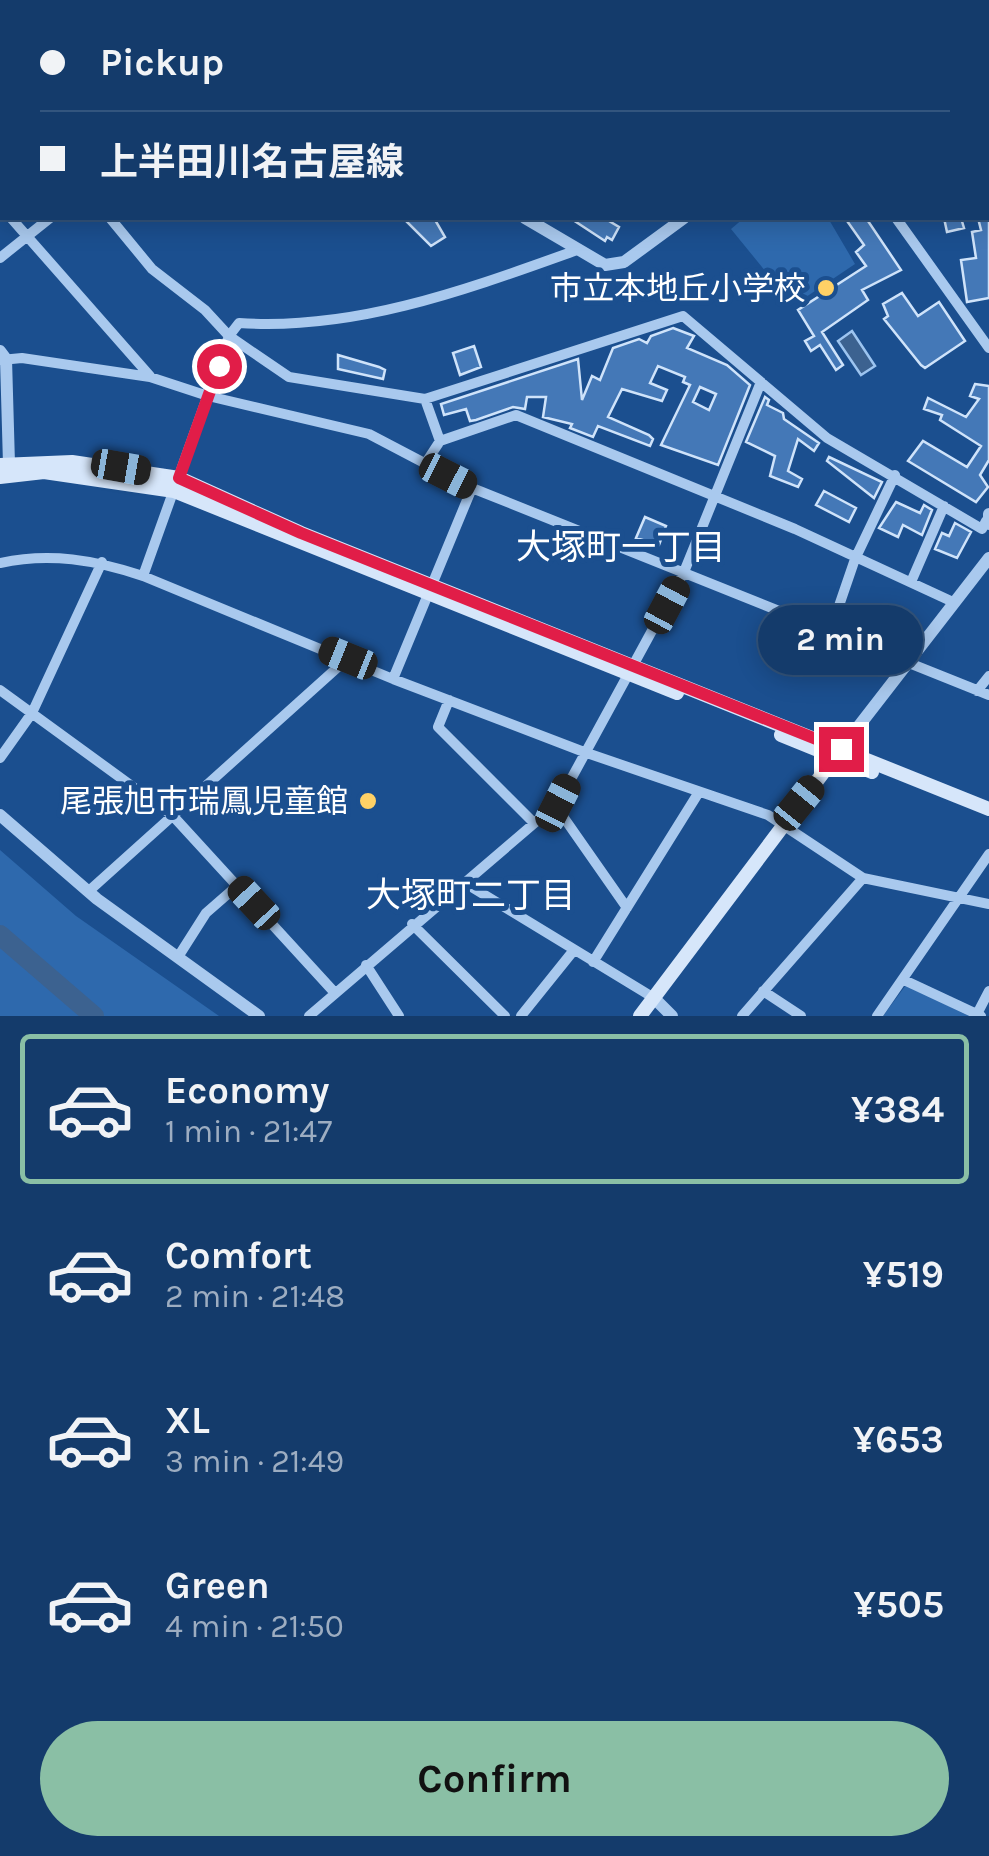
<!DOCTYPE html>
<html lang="en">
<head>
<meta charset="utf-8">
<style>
	:root { --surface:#143b6b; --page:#1d4271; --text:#f1f3f6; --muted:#9dadc1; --line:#33557e; --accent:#8abfa5 }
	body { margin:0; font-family:Karla,"Noto Sans JP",sans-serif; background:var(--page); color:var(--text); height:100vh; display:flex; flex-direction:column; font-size:38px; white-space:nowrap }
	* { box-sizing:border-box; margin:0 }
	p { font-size:32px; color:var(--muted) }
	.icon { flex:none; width:55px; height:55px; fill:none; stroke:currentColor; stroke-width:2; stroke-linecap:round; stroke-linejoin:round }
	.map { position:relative; height:1016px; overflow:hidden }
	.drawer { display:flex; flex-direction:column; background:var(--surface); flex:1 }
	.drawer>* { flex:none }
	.hud { position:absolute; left:0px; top:0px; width:990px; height:220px; box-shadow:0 5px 25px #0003,0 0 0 2px var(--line); display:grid; align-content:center; height:220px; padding:0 40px; background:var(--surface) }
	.end { position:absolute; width:45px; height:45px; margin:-22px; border:12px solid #e11d48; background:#fff; box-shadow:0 0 0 5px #fff }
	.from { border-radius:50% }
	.bubble { position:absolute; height:70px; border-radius:35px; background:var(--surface); box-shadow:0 5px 25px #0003,0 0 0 2px var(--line); font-size:32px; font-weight:700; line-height:70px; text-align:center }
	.car { position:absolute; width:30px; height:60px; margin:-30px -15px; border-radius:12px; box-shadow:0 0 8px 2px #0007; background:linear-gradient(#222 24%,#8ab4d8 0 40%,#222 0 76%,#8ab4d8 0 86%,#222 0) }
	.hud b { display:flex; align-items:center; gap:35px; height:95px; font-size:38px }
	.hud b+b { border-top:2px solid var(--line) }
	.hud i { width:25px; height:25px; background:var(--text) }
	ul { padding:18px 0 0; list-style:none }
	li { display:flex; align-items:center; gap:30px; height:150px; margin:0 20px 15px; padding:0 20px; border:5px solid transparent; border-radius:10px }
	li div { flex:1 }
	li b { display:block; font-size:38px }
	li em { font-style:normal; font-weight:700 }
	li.selected { border-color:var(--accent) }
	li>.icon { width:90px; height:90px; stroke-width:1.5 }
	.primary-button { display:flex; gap:20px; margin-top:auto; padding:20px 40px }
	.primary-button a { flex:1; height:115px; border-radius:60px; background:var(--accent); color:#111; font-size:40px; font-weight:700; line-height:115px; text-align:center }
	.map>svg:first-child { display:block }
	.green { fill:#2e69ad }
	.water { fill:#3c6290; stroke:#9cc4f0; stroke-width:2.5 }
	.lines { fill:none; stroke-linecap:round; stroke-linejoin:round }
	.river { stroke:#3c6290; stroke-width:20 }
	.building { fill:#4478b7; stroke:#cfe3fa; stroke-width:2.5; fill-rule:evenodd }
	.minor { stroke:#a9c9ee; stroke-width:10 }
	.tertiary { stroke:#a9c9ee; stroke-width:12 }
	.secondary { stroke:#d6e6fa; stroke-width:14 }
	.route { stroke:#e11d48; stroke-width:12 }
	.poi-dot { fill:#ffd166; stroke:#1b4f8f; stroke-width:4 }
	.labels { text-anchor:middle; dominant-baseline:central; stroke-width:10; stroke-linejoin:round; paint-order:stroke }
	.poi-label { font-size:32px; fill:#fff; stroke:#1b4f8f; text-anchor:end }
	.neighbourhood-label { font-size:35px; fill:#fff; stroke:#1b4f8f }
</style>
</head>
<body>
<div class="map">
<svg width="989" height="1016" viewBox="0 0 989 1016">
	<rect width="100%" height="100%" fill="#1b4f8f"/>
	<path class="green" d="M 744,218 L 828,218 L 855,264 L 806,297 L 784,294 L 731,229 Z
		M 0,850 L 76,916 L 219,1016 L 0,1016 Z
		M 906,985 L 969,1016 L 883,1016 Z"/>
	<path class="water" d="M 852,331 L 875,366 L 861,375 L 838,341 Z"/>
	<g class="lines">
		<path class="river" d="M 0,935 L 94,1016"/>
	</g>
	<path class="building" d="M 403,218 L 434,218 L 445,237 L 431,246 Z
		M 570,218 L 604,218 L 619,227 L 612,240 L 607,237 L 605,241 Z
		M 845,218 L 866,218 L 901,270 L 862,290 L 868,300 L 822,332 L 843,365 L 836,370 L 820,345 L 811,351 L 805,341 L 814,336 L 798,310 L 866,266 L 856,252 L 864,245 Z
		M 944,218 L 961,218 L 964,228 L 947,232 Z
		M 978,218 L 989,218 L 989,298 L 967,302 L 961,260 L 976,258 L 972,232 L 981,230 Z
		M 902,293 L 918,316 L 939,302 L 965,341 L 925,368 L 921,365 L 884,319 L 888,316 L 883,304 Z
		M 673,328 L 694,336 L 687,348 L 727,365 L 750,385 L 718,465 L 661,445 L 690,385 L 683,382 L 685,377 L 658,366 L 650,383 L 667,390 L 662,401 L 622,389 L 608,417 L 649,435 L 653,439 L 650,446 L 598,426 L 593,437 L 570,428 L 572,424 L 543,417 L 546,397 L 527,397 L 525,409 L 513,407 L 476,420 L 470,421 L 466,409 L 444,415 L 441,404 L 578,359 L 582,400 L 592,376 L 600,380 L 613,348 L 639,339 L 647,343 L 651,336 ZM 700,387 L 716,394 L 709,410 L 693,402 Z
		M 474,346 L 481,367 L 460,375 L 453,353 Z
		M 338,355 L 379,367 L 385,370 L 383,379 L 338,369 Z
		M 975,384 L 989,386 L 989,460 L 980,475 L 988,487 L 976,502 L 908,461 L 923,441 L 967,467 L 981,446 L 940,420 L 942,415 L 924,409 L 928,398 L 966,417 L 979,399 L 970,396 Z
		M 765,397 L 769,400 L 767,405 L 783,413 L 784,419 L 819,443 L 814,451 L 798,439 L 788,471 L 802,479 L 798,487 L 770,476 L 775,456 L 746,442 Z
		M 829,457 L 882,482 L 874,498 L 827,461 Z
		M 824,491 L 856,508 L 849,522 L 816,505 Z
		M 896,502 L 920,513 L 924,505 L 932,510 L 922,535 L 903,525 L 898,537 L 879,528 Z
		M 645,517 L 666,526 L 659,545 L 636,538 Z
		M 955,523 L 971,532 L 957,558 L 935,549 L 942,533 L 949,536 Z"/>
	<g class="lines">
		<path class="minor" d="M 804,0 L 806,2
			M 40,2 L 43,0
			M 915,2 L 915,0
			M 0,32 L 2,30
			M 0,82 L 2,85
			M 0,206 L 2,209
			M 11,218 L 150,376
			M 110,218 L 152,269 L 205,310 L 229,336 L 289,377 L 425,399 L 683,316 L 827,438 L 982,529 L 986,521
			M 896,218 L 989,348
			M 0,258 L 50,218
			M 1,360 L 22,358 L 150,377 L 208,396 L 369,434 L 472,488 L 989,695
			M 425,399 L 440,441
			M 425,464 L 440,441 L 516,415 L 795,529 L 953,602
			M 0,563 C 50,552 95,560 143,576 L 393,679 L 584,752 L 768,815 L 863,878 L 989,904
			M 143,576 L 229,336 L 239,323 C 356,331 468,289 577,250
			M 911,582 L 944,506
			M 830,632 L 855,559 L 895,475
			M 393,679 L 472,488
			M 0,690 L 173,816 L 335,993
			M 977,691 L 989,676
			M 449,700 L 438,727 L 533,822
			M 0,758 L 32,713 L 102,562
			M 555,805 L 627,908
			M 465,883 L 654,998
			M 90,890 L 348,658
			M 412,924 L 505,1016
			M 178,957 L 206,913 L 237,886
			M 593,962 L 699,792
			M 366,965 L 399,1016
			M 904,980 L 981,1016
			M 763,991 L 801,1016
			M 977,1014 L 989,991
			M 309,1016 L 558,803 L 684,572 L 761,382
			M 521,1016 L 574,950
			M 742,1016 L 863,878
			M 877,1016 L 989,854"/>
		<path class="tertiary" d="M 280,0 L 281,2
			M 678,0 L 680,2
			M 625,2 L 629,0
			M 977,2 L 977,0
			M 988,97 L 989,103
			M 525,218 L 605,265 L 624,262 L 684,218
			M 0,351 L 6,359 L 9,464
			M 989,514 L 989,524
			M 841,749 L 989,558
			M 0,815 L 97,899 L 259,1016
			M 654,998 L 672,1016"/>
		<path class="secondary" d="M 0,465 L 72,462 L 179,478 L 301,533 L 989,809
			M 0,477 L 44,472 L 174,491 L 677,693
			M 781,735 L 872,772
			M 640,1016 L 838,753"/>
	</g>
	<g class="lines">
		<path class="route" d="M 219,366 L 179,478 L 301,533 L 841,749"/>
	</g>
	<g class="poi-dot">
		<circle cx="826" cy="288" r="10"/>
		<circle cx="368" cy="801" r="10"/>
	</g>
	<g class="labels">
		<g class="poi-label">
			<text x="806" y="288">市立本地丘小学校</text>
			<text x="348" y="801">尾張旭市瑞鳳児童館</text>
		</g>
		<g class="neighbourhood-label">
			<text x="621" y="547">大塚町一丁目</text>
			<text x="471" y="895">大塚町二丁目</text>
		</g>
	</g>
</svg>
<i class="end from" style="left:219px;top:366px"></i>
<i class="end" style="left:841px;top:749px"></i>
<div class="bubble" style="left:758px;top:605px;width:165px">2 min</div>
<i class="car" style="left:121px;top:467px;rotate:100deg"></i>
<i class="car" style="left:448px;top:476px;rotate:117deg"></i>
<i class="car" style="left:667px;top:605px;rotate:28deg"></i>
<i class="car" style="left:348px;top:658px;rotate:292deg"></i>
<i class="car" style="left:558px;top:803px;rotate:27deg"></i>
<i class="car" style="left:799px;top:803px;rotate:39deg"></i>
<i class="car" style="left:254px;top:903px;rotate:317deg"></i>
<div class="hud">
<b><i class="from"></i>Pickup</b>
<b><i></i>上半田川名古屋線</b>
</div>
</div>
<section class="drawer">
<ul>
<li class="selected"><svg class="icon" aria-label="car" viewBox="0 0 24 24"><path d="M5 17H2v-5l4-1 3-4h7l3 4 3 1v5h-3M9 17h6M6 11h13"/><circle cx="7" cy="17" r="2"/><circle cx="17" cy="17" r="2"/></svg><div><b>Economy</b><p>1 min · 21:47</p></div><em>¥384</em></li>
<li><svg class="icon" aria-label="car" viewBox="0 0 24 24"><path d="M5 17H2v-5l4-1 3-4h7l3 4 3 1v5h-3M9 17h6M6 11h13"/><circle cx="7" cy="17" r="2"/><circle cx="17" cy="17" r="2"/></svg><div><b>Comfort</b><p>2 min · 21:48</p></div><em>¥519</em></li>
<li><svg class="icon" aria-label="car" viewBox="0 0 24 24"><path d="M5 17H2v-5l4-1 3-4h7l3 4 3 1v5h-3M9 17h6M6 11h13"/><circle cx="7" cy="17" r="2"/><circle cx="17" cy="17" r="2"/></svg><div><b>XL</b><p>3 min · 21:49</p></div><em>¥653</em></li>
<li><svg class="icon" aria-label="car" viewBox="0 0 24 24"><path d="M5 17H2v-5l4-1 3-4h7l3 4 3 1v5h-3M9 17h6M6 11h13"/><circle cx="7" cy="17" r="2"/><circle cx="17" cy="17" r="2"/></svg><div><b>Green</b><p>4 min · 21:50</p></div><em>¥505</em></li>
</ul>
<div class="primary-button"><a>Confirm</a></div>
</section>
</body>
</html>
